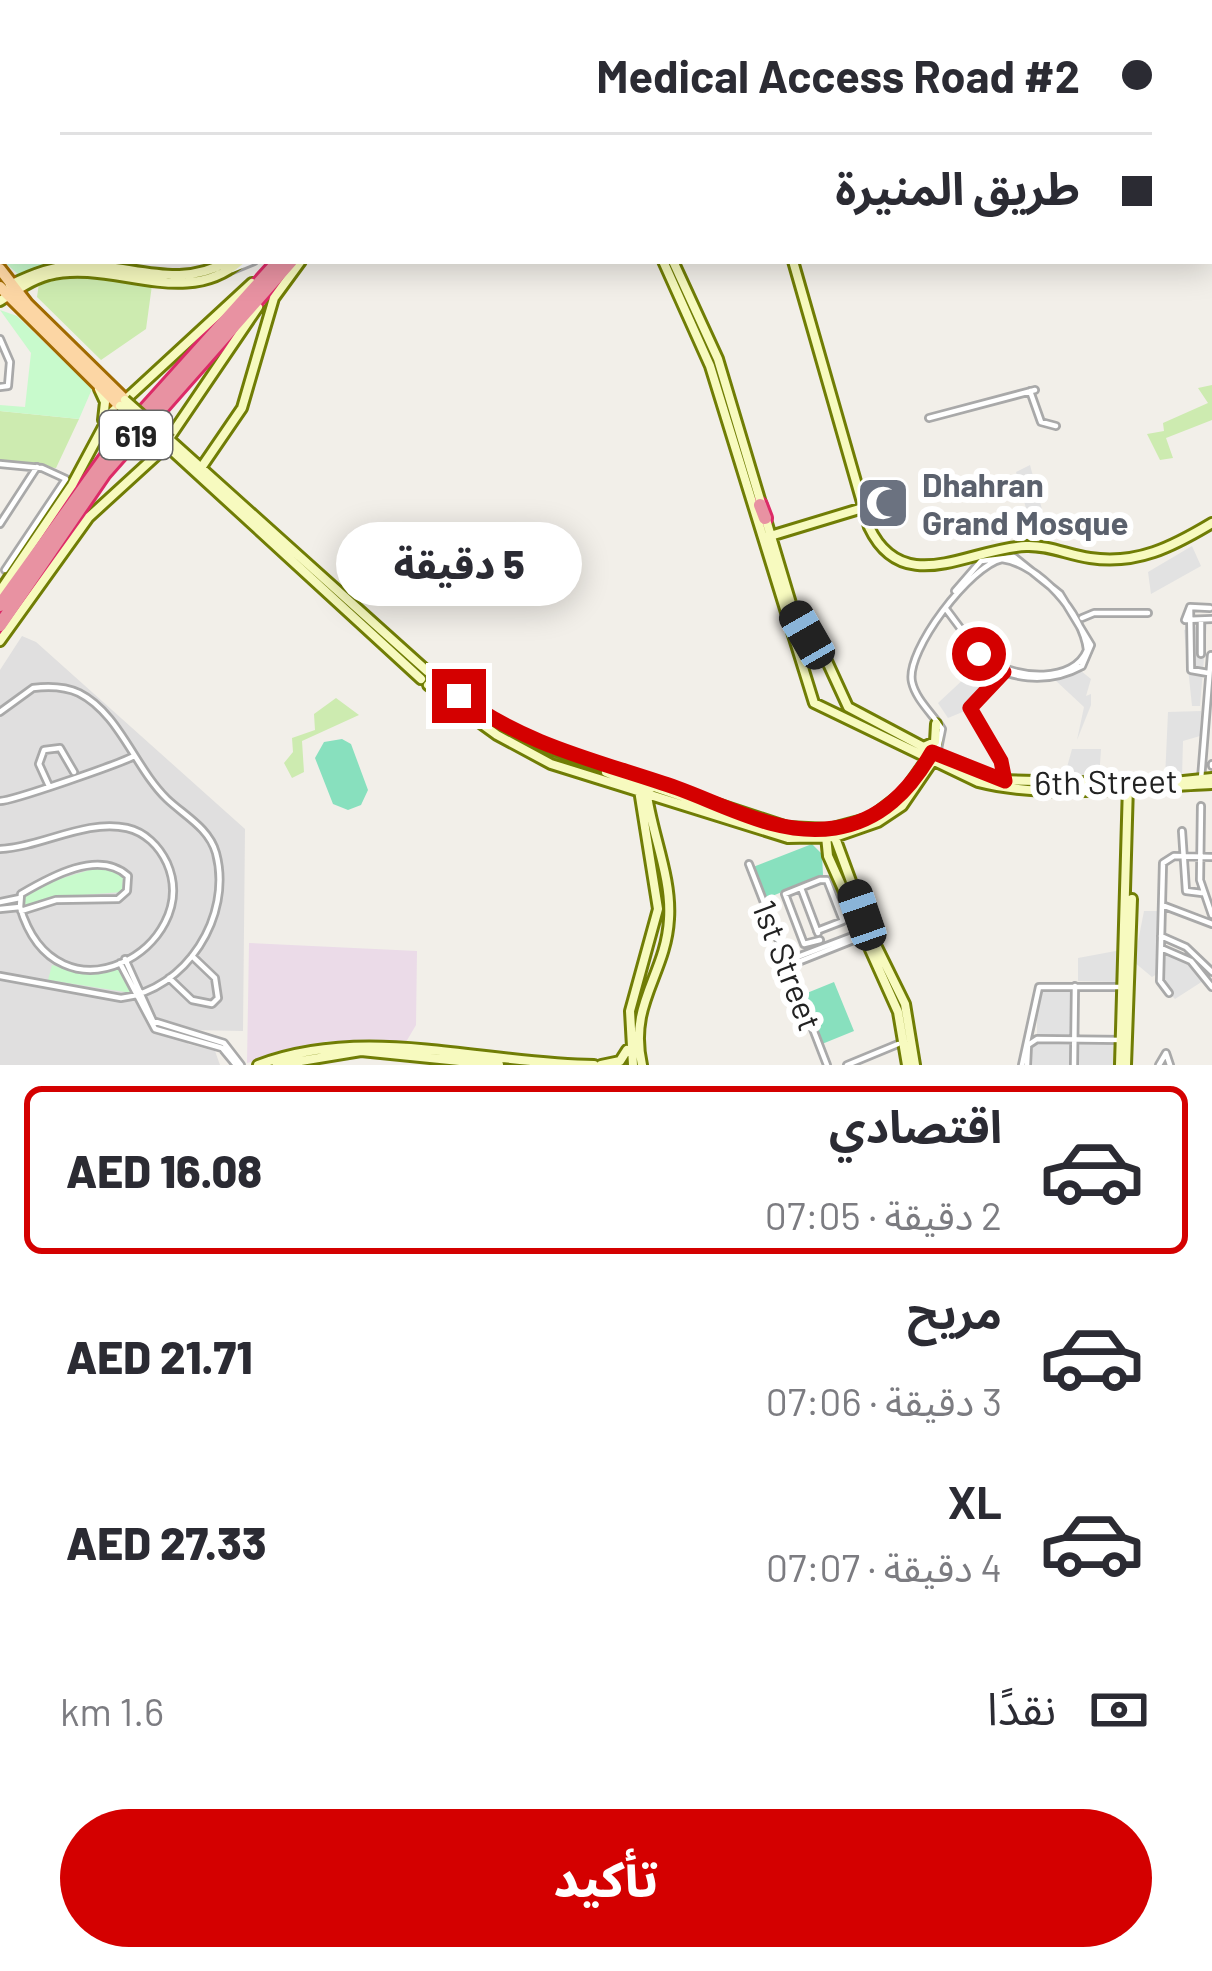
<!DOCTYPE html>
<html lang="ar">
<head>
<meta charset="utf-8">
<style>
	:root { --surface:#fff; --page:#f7f7f7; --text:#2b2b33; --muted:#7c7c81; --line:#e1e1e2; --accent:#d40000 }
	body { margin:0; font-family:Barlow,"Noto Sans Arabic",sans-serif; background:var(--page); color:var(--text); direction:rtl; height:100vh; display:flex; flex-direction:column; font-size:45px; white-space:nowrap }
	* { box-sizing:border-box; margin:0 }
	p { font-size:39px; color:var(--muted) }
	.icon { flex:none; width:66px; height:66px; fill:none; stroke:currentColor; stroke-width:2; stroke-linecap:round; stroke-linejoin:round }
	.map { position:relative; height:1065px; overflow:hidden; direction:ltr }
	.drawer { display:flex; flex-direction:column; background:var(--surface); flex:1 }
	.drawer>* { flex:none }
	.guide { position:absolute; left:0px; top:0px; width:1212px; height:264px; box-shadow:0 6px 30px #0003; direction:rtl; display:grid; align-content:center; height:264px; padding:0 60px; background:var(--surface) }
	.end { position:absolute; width:54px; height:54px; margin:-27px; border:15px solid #d40000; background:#fff; box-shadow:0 0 0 6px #fff }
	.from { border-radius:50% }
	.bubble { position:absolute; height:84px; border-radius:42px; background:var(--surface); box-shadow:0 6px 30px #0003; font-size:39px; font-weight:800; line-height:84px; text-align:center; direction:rtl }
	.car { position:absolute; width:36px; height:72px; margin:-36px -18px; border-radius:15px; box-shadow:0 0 9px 3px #0007; background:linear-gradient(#222 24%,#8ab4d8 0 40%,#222 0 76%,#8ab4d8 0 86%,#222 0) }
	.guide b { display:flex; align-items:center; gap:42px; height:114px; font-size:45px }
	.guide b+b { border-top:3px solid var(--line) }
	.guide i { width:30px; height:30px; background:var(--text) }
	ul { padding:21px 0 0; list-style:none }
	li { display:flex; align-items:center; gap:36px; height:168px; margin:0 24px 18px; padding:0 36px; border:6px solid transparent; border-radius:18px }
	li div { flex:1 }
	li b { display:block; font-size:45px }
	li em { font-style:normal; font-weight:800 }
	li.active { border-color:var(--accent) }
	li>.icon { width:108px; height:108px; stroke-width:1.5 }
	.pay { display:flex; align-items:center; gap:30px; height:132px; padding:0 60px; font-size:45px }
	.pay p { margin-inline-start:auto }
	.button { display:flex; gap:24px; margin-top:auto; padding:24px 60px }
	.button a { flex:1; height:138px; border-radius:72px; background:var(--accent); color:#fff; font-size:48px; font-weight:800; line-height:138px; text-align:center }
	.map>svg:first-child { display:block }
	.residential { fill:#e0dfdf }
	.industrial { fill:#ebdbe8 }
	.grass { fill:#cdebb0 }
	.park { fill:#c8facc }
	.pitch { fill:#88e0be }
	.parking { fill:#e2e2e2 }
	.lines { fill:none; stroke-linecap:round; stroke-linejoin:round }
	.street-casing { stroke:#a9a9a9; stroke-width:10 }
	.secondary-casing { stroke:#707d05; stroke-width:14 }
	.primary-casing { stroke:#a06b00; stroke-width:16 }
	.highway-casing { stroke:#dc2a67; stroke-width:18 }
	.street { stroke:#fff; stroke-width:4.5 }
	.secondary { stroke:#f7fabf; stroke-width:8 }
	.primary { stroke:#fcd6a4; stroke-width:10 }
	.highway { stroke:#e892a2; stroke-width:12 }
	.secondary-bridge-casing { stroke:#707d05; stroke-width:14; stroke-linecap:butt }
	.secondary-bridge { stroke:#f7fabf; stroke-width:8 }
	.route { stroke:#d40000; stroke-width:15 }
	.labels { text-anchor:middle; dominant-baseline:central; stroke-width:12; stroke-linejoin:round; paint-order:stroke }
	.shield { fill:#fff; stroke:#646464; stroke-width:3 }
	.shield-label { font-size:30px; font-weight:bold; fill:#222 }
	.worship-label { font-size:33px; font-weight:bold; fill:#5b616d; stroke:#fff; text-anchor:start }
	.street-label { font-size:33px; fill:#222; stroke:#fff }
</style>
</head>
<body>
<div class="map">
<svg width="1212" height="1065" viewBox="0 0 1212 1065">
	<rect width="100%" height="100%" fill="#f2efe9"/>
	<path class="residential" d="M 22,636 L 36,642 L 245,829 L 243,1031 L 190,1030 L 188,1044 L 215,1051 L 220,1065 L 0,1065 L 0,670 Z"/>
	<path class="industrial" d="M 249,943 L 417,951 L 416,1025 L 406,1042 L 327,1041 L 247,1063 Z"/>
	<path class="grass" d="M 81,276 L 152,285 L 146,329 L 101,360 L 37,297 L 39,283 Z
		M 1212,385 L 1212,420 L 1166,438 L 1173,458 L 1160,460 L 1147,434 L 1164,431 L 1163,423 L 1208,403 L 1198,388 Z
		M 0,411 L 79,419 L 56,468 L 0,462 Z
		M 336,698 L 359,715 L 302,741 L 304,772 L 292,778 L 284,763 L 293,752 L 292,738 L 315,730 L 314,714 Z"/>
	<path class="park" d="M 0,0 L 42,3 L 3,3 L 3,261 L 78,261 L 19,275 L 0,258 Z
		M 0,310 L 17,316 L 92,389 L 79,419 L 0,411 L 0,405 L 25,407 L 31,353 Z
		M 100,867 L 123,876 L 122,892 L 56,897 L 25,906 L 25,896 L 46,883 Z
		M 52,965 L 80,973 L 117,966 L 132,993 L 48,980 Z"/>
	<path class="pitch" d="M 342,739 L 351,744 L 368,790 L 361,805 L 348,810 L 333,804 L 315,758 L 324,742 Z
		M 812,844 L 822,854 L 823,875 L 765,899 L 753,867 Z
		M 834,982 L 854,1031 L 822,1044 L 802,995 Z"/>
	<path class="parking" d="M 1030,465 L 1046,524 L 1032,530 L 1016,472 Z
		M 1192,546 L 1201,566 L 1151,594 L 1148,572 Z
		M 1207,623 L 1200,706 L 1192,706 L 1184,630 Z
		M 983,661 L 994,678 L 965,703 L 965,711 L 948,718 L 938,703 Z
		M 1081,671 L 1091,679 L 1086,696 L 1091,694 L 1091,705 L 1077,740 L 1084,707 L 1055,680 Z
		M 1201,711 L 1200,736 L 1183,741 L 1182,777 L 1165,779 L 1168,712 Z
		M 1072,749 L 1101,749 L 1099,779 L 1064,778 Z
		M 1144,911 L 1158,911 L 1157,974 L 1152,977 L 1134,962 Z
		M 1121,950 L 1118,982 L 1078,981 L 1078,958 Z
		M 1164,953 L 1189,965 L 1203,981 L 1175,999 L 1160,983 Z
		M 1071,990 L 1071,1037 L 1037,1034 L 1037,991 Z
		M 1034,1043 L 1116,1043 L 1115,1065 L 1029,1065 Z"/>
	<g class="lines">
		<g class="street-casing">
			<path id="street" d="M 58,0 L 59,3
				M 274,0 L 281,2
				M 99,3 L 131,0
				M 392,3 L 393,0
				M 232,270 L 254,261
				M 0,339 L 10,362 L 8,386 L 0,387
				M 1030,391 L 1041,422 L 1056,426
				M 929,418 L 1035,390
				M 0,464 L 42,468 L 66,479 L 5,570
				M 0,524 L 37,467
				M 955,591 L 981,561 L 1014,557 L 1060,594 L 1091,645 L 1082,666 C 1049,684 1005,682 979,654
				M 1190,607 L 1191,670 L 1208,673
				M 1210,608 L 1190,607 L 1185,620 L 1212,619
				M 1082,618 L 1094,613 L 1148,613
				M 1201,654 L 1201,622
				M 0,712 L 33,688 C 49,686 64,686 79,693 C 119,713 135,768 167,799 C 185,816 209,828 216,853 C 233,916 186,990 121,998 L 0,976
				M 937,754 L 942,729 C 933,714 916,700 912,682 C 905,651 971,565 1002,559 C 1039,564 1083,614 1087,650 C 1074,683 1017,679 991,661 C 973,648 960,627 946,609
				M 1212,764 L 1212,766
				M 1005,779 L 1001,761 L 970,708 L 1006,670
				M 1201,779 L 1211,655
				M 49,786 L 39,764 L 44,750 L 60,748 L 74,772
				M 0,801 C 12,801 119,764 134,756
				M 1201,806 L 1200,880 L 1212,915
				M 1182,831 L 1186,891 L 1202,893
				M 0,849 C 42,847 85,819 127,828 C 145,832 159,846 167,863 C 204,947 57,1031 20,907
				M 749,864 L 827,1065
				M 820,880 L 785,894 L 804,944 L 820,940
				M 801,888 L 818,933
				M 0,902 L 20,898
				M 1162,905 L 1212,924
				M 20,907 L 21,894 C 50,877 99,849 128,876 L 127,891 L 118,899 L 56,900 L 21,911
				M 0,909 L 20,907
				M 817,931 L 843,921 L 827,880 L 820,880
				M 1161,936 L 1186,947 L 1212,972
				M 1161,948 L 1191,961 L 1212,987
				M 125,959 L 153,1021 L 224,1043 L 241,1065
				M 787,961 L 863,932
				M 120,963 L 155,1029 L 222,1048 L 236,1065
				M 788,966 L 861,937
				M 169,978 L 192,1000 L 212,1004 L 218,998 L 215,978 L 192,956
				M 1169,993 L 1160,981 L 1163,863 L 1174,856 L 1212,857
				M 847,1065 L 898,1044
				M 1022,1065 L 1039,987 L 1124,987
				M 1027,1065 L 1028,1045 L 1037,1039 L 1123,1040
				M 1074,1065 L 1075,986
				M 1159,1065 L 1166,1053 L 1170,1065"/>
		</g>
		<g class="secondary-casing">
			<path id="secondary" d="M 1158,0 L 1158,3
				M 313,3 L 314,0
				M 321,3 L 321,0
				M 1209,90 L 1212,88
				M 1209,144 L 1212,148
				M 1209,158 L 1212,162
				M 663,261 L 710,366 L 814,703 L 978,782 C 1048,800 1139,787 1212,784
				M 673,261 L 718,359 L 793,610 L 825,657 L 848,707 L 963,768 L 999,780 L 1155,784 L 1212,778
				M 793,261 L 869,527 C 903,599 970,548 1026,546 C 1049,545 1068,555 1090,558 C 1137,565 1172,547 1212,523
				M 10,285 C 33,274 55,265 82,265 C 133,265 180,290 228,261
				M 0,301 C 15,291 31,280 49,275 C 112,259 185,310 240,261
				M 99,389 L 105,402 L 103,420
				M 170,440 L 427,671
				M 166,445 L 421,679
				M 201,468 L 242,408 L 274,298 L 301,261
				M 767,537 L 866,507
				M 0,591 L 72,485 L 110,414 L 252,283
				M 0,641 L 89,517 L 159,453 L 258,307
				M 434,678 L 487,717 L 551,749 L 787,827 L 829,829 L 870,818 L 904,792 L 932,752
				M 428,685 L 497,735 L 551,764 L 788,838 L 835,837 L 878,822 L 902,806 L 934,759
				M 926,746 L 935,742 L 936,724
				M 606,772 L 646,789 C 651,832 672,876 669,919 C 666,975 628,1003 642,1065
				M 834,835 L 870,933 L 905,1004 L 915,1065
				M 826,836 L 828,856 L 898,1012 L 907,1065
				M 258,1065 C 366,1024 481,1064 594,1065
				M 277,1065 L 361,1051 L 499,1065
				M 601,1065 L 620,1061 L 627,1050
				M 633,1065 L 630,1011 L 658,909 L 639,790 L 654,787 L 722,810
				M 1120,1065 L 1128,785
				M 1126,1065 L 1132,899"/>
		</g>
		<g class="primary-casing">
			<path id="primary" d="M 0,269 L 27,304 L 125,400
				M 0,287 L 120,406"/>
		</g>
		<g class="highway-casing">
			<path id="highway" d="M 498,0 L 501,3
				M 419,3 L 420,0
				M 570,3 L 575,0
				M 585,3 L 590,0
				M 643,3 L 645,0
				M 760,505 L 765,518
				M 0,605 L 120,438 L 279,261
				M 0,625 L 104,473 L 291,261"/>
		</g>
		<use href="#street" class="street"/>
		<use href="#secondary" class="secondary"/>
		<use href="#primary" class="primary"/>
		<use href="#highway" class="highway"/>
		<g class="secondary-bridge-casing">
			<path id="secondary-bridge" d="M 125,400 L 170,440
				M 120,406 L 166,445"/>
		</g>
		<use href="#secondary-bridge" class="secondary-bridge"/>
	</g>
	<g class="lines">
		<path class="route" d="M 459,696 C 526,746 599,761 677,788 C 727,806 779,837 835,828 C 881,821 910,790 932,752 L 1005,781 L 1001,761 L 970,708 L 1004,672 L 979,654"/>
	</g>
	<defs>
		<g id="mosque-square" transform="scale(2.7)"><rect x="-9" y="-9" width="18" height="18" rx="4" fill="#6b7280" stroke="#fff"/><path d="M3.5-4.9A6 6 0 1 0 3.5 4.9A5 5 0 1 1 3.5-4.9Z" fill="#fff"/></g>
	</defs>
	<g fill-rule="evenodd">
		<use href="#mosque-square" x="883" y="503"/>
	</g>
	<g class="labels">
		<rect class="shield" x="100" y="411" width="72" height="48" rx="9"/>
		<g class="shield-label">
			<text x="136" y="435">619</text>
		</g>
		<g class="worship-label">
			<text x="922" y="484">Dhahran<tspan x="922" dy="38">Grand Mosque</tspan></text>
		</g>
		<g class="street-label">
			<text transform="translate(1106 781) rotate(-1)">6th Street</text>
			<text transform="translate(788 965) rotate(69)">1st Street</text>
		</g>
	</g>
</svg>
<i class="end from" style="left:979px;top:654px"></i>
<i class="end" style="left:459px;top:696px"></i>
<div class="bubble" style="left:336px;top:522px;width:246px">5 دقيقة</div>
<i class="car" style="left:807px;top:635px;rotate:330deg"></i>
<i class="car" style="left:862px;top:915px;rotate:341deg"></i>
<div class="guide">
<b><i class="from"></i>Medical Access Road #2</b>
<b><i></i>طريق المنيرة</b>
</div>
</div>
<section class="drawer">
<ul>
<li class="active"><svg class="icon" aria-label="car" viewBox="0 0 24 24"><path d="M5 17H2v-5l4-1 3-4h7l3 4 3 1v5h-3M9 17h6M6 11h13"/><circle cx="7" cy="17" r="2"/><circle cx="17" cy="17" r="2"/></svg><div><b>اقتصادي</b><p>2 دقيقة · 07:05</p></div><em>AED 16.08</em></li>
<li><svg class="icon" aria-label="car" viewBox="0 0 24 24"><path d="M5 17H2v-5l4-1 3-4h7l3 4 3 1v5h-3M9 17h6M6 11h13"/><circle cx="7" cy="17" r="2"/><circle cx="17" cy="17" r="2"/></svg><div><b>مريح</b><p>3 دقيقة · 07:06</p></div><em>AED 21.71</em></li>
<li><svg class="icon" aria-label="car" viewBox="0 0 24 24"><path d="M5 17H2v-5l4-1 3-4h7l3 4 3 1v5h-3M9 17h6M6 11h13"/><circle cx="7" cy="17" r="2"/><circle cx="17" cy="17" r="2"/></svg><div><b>XL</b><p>4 دقيقة · 07:07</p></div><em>AED 27.33</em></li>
</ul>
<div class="pay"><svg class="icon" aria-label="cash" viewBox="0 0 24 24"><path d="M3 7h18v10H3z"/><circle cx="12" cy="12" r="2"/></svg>نقدًا<p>1.6 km</p></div>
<div class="button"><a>تأكيد</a></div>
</section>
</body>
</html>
